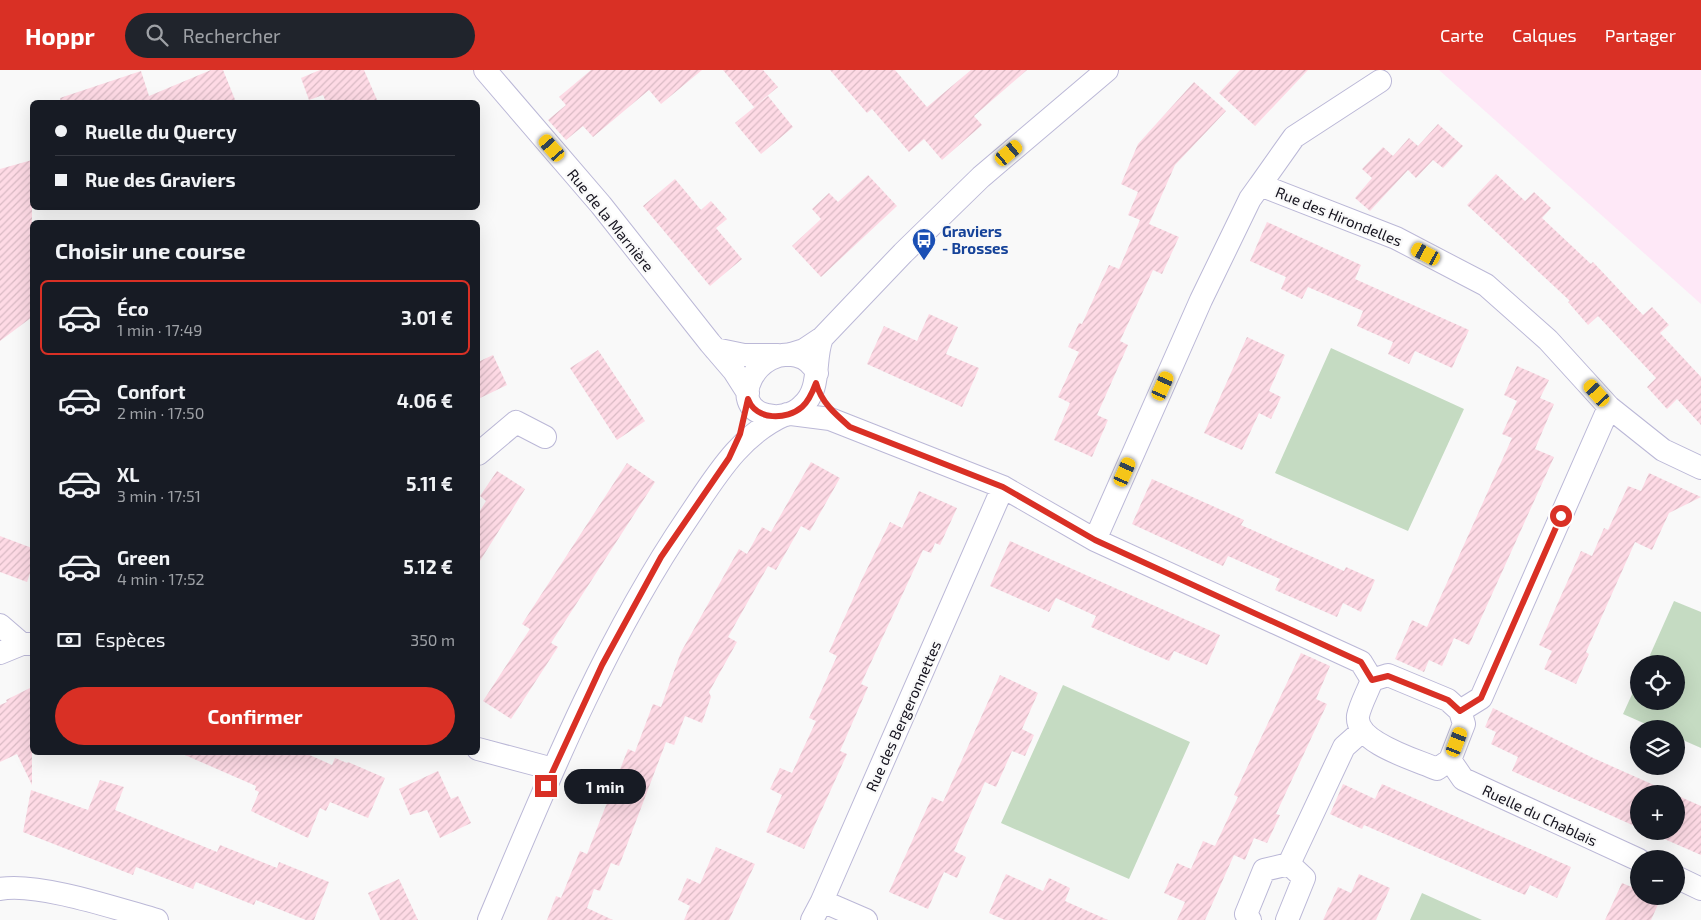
<!DOCTYPE html>
<html lang="fr">
<head>
<meta charset="utf-8">
<style>
	:root { --surface:#171b24; --page:#20242c; --text:#f1f3f6; --muted:#9ea1a6; --line:#363941; --accent:#d93025 }
	body { margin:0; font-family:"Exo 2",sans-serif; background:var(--page); color:var(--text); height:100vh; display:flex; flex-direction:column; font-size:19px; white-space:nowrap }
	* { box-sizing:border-box; margin:0 }
	p { font-size:16px; color:var(--muted) }
	.icon { flex:none; width:28px; height:28px; fill:none; stroke:currentColor; stroke-width:2; stroke-linecap:round; stroke-linejoin:round }
	.map { position:relative; flex:1; overflow:hidden }
	.details { position:absolute; left:30px; top:150px; width:450px; height:535px; display:flex; flex-direction:column; background:var(--surface); border-radius:8px; box-shadow:0 5px 20px #0002 }
	.details>* { flex:none }
	.hud { position:absolute; left:30px; top:30px; width:450px; height:110px; border-radius:8px; box-shadow:0 5px 20px #0002; display:grid; align-content:center; height:110px; padding:0 25px; background:var(--surface) }
	.tools { position:absolute; left:1630px; top:585px; display:grid; gap:10px }
	.tools a { display:grid; place-items:center; width:55px; height:55px; border-radius:50%; background:var(--surface); box-shadow:0 5px 20px #0002; font-size:25px }
	.end { position:absolute; width:22px; height:22px; margin:-11px; border:6px solid #d93025; background:#fff; box-shadow:0 0 0 2px #fff }
	.from { border-radius:50% }
	.bubble { position:absolute; height:35px; border-radius:18px; background:var(--surface); box-shadow:0 5px 20px #0002; font-size:16px; font-weight:700; line-height:35px; text-align:center }
	.car { position:absolute; width:15px; height:30px; margin:-15px -8px; border-radius:6px; box-shadow:0 0 4px 1px #0007; background:linear-gradient(#f5c518 24%,#345 0 40%,#f5c518 0 76%,#345 0 86%,#f5c518 0) }
	.hud b { display:flex; align-items:center; gap:18px; height:48px; font-size:19px }
	.hud b+b { border-top:1px solid var(--line) }
	.hud i { width:12px; height:12px; background:var(--text) }
	ul { padding:0; list-style:none }
	li { display:flex; align-items:center; gap:15px; height:75px; margin:0 10px 8px; padding:0 15px; border:2px solid transparent; border-radius:8px }
	li div { flex:1 }
	li b { display:block; font-size:19px }
	li em { font-style:normal; font-weight:700 }
	li.selected { border-color:var(--accent) }
	li>.icon { width:45px; height:45px; stroke-width:1.5 }
	h2 { padding:0 25px; font-size:22px; line-height:60px }
	.pay { display:flex; align-items:center; gap:12px; height:55px; padding:0 25px; font-size:19px }
	.pay p { margin-inline-start:auto }
	.action { display:flex; gap:10px; margin-top:auto; padding:10px 25px }
	.action a { flex:1; height:58px; border-radius:30px; background:var(--accent); color:#fff; font-size:20px; font-weight:700; line-height:58px; text-align:center }
	header { display:flex; align-items:center; gap:30px; box-sizing:border-box; height:70px; padding:0 25px; background:var(--accent); color:#fff }
	header strong { font-size:24px }
	nav { display:flex; gap:28px; margin-inline-start:auto; font-size:18px }
	.search { width:350px; height:45px; background:var(--page); display:flex; align-items:center; gap:12px; box-sizing:border-box; padding:0 18px; border-radius:28px; color:var(--muted); font-size:19px }
	.map>svg:first-child { display:block }
	.commercial { fill:#fee8f7 }
	.green { fill:#c5dbc2 }
	.building { fill:url(#building-hatch) }
	.lines { fill:none; stroke-linecap:round; stroke-linejoin:round }
	.street-casing { stroke:#bbb8d7; stroke-width:24 }
	.street { stroke:#fff; stroke-width:22 }
	.route { stroke:#d93025; stroke-width:6 }
	.labels { text-anchor:middle; dominant-baseline:central; stroke-width:4.5; stroke-linejoin:round; paint-order:stroke }
	.street-label { font-size:15px; fill:#15131e; stroke:#f9f9f9 }
	.transit-label { font-size:15px; font-weight:bold; fill:#164399; stroke:#f9f9f9; text-anchor:start }
</style>
</head>
<body>
<header>
<strong>Hoppr</strong>
<div class="search"><svg class="icon" aria-label="search" viewBox="0 0 24 24"><circle cx="10" cy="10" r="6"/><path d="M15 15l6 6"/></svg>Rechercher</div>
<nav><a>Carte</a><a>Calques</a><a>Partager</a></nav>
</header>
<div class="map">
<svg width="1701" height="850" viewBox="0 0 1701 850">
	<defs>
		<pattern id="building-hatch" width="6" height="6" patternUnits="userSpaceOnUse" patternTransform="scale(1.25)"><rect width="6" height="6" fill="#fedae5"/><path d="M-1 1l2-2M0 6l6-6M5 7l2-2" fill="none" stroke="#d9bac4"/></pattern>
	</defs>
	<rect width="100%" height="100%" fill="#f9f9f9"/>
	<path class="commercial" d="M 1439,0 L 1701,0 L 1701,234 Z"/>
	<path class="green" d="M 1331,278 L 1464,339 L 1408,461 L 1275,403 Z
		M 1674,531 L 1701,542 L 1701,678 L 1676,667 L 1676,659 L 1657,659 L 1623,644 L 1639,609 L 1639,631 L 1676,631 L 1676,594 L 1646,594 Z
		M 1063,615 L 1190,672 L 1129,809 L 1001,753 Z
		M 1422,823 L 1482,850 L 1410,850 Z"/>
	<path class="building" d="M 211,0 L 223,0 L 236,32 L 61,32 L 60,28 L 141,1 L 149,26 Z
		M 320,0 L 364,0 L 378,32 L 326,32 L 323,25 L 309,30 L 301,8 Z
		M 591,0 L 702,0 L 661,34 L 649,20 L 593,67 L 583,56 L 566,70 L 548,50 L 566,35 L 559,27 Z
		M 723,0 L 763,0 L 778,17 L 754,37 Z
		M 830,0 L 895,0 L 927,37 L 971,0 L 1027,0 L 974,46 L 982,55 L 942,90 L 924,69 L 909,82 L 872,39 L 867,43 Z
		M 1240,0 L 1308,0 L 1255,56 L 1219,23 Z
		M 1194,12 L 1226,41 L 1175,95 L 1149,154 L 1179,167 L 1162,204 L 1153,200 L 1120,271 L 1128,275 L 1097,345 L 1108,350 L 1092,387 L 1054,370 L 1070,333 L 1058,327 L 1079,282 L 1068,277 L 1079,253 L 1082,254 L 1109,195 L 1119,199 L 1140,150 L 1128,145 L 1138,122 L 1121,114 L 1138,74 Z
		M 768,26 L 793,57 L 761,84 L 735,53 Z
		M 1438,54 L 1463,76 L 1443,98 L 1433,90 L 1416,108 L 1408,100 L 1370,141 L 1355,128 L 1372,108 L 1362,99 L 1383,77 L 1393,86 L 1409,68 L 1418,76 Z
		M 32,90 L 32,247 L 0,271 L 0,99 Z
		M 1496,104 L 1525,131 L 1534,122 L 1551,138 L 1542,148 L 1591,194 L 1593,192 L 1643,245 L 1652,237 L 1669,255 L 1660,263 L 1701,307 L 1701,355 L 1677,329 L 1667,339 L 1647,317 L 1656,308 L 1598,246 L 1588,255 L 1568,232 L 1570,231 L 1467,135 Z
		M 868,105 L 897,136 L 821,207 L 792,176 L 821,149 L 812,139 L 829,123 L 838,132 Z
		M 675,109 L 701,140 L 711,131 L 727,149 L 716,158 L 742,189 L 710,216 L 643,136 Z
		M 1267,152 L 1361,195 L 1355,209 L 1469,260 L 1452,298 L 1415,281 L 1409,294 L 1388,284 L 1393,272 L 1357,256 L 1363,241 L 1308,217 L 1302,229 L 1281,219 L 1286,207 L 1250,191 Z
		M 929,244 L 958,257 L 946,284 L 979,298 L 962,337 L 867,294 L 884,256 L 917,271 Z
		M 1247,267 L 1285,285 L 1269,321 L 1281,327 L 1271,349 L 1259,343 L 1242,380 L 1204,363 Z
		M 598,280 L 645,351 L 617,370 L 570,298 Z
		M 493,285 L 507,315 L 478,329 L 478,292 Z
		M 1517,296 L 1549,310 L 1540,328 L 1554,334 L 1535,379 L 1554,387 L 1469,575 L 1454,568 L 1442,596 L 1429,590 L 1424,602 L 1395,589 L 1412,550 L 1427,557 L 1512,368 L 1502,364 L 1517,331 L 1504,325 Z
		M 811,392 L 840,408 L 810,461 L 801,456 L 776,500 L 768,496 L 728,567 L 737,572 L 709,622 L 711,627 L 702,653 L 685,646 L 674,675 L 666,672 L 619,796 L 611,793 L 600,821 L 594,819 L 587,838 L 613,850 L 547,850 L 556,826 L 561,828 L 580,781 L 587,784 L 628,679 L 635,682 L 653,634 L 661,637 L 681,582 L 739,479 L 747,484 L 762,457 L 771,462 Z
		M 627,393 L 655,412 L 551,573 L 558,577 L 511,649 L 483,631 L 530,559 L 522,554 Z
		M 497,401 L 525,419 L 478,494 L 478,444 L 486,431 L 480,426 Z
		M 1649,403 L 1701,427 L 1669,443 L 1652,480 L 1635,472 L 1586,582 L 1589,584 L 1576,614 L 1544,599 L 1552,581 L 1539,575 L 1581,481 L 1592,486 L 1604,458 L 1608,460 L 1628,416 L 1641,421 Z
		M 1152,409 L 1244,450 L 1241,455 L 1344,501 L 1346,497 L 1375,510 L 1361,542 L 1343,533 L 1337,547 L 1275,520 L 1280,509 L 1228,486 L 1223,496 L 1132,454 Z
		M 919,421 L 957,438 L 940,475 L 935,473 L 931,483 L 923,480 L 861,614 L 868,617 L 840,681 L 847,684 L 804,779 L 766,762 L 782,725 L 770,719 L 780,698 L 792,703 L 816,651 L 809,648 L 837,586 L 829,582 L 862,509 L 890,452 L 902,458 Z
		M 0,466 L 32,478 L 32,497 L 27,512 L 0,502 Z
		M 1010,471 L 1220,565 L 1207,595 L 1174,581 L 1169,591 L 1091,557 L 1096,546 L 1056,528 L 1049,542 L 990,516 Z
		M 1301,583 L 1330,596 L 1316,629 L 1327,634 L 1276,744 L 1280,745 L 1267,773 L 1254,768 L 1245,790 L 1234,785 L 1205,850 L 1177,850 L 1185,832 L 1164,823 L 1177,793 L 1191,799 L 1203,771 L 1215,776 L 1238,727 L 1234,725 Z
		M 1000,605 L 1038,623 L 1022,659 L 1034,665 L 1025,686 L 1012,681 L 996,717 L 985,712 L 954,781 L 966,787 L 957,808 L 944,802 L 928,839 L 889,822 L 932,727 L 943,732 Z
		M 32,617 L 32,715 L 17,684 L 0,692 L 0,635 L 7,632 L 6,630 Z
		M 1493,638 L 1591,687 L 1674,724 L 1639,724 L 1639,758 L 1512,701 L 1518,687 L 1491,674 L 1496,662 L 1485,657 Z
		M 178,682 L 303,682 L 332,695 L 335,688 L 347,693 L 348,692 L 385,708 L 368,748 L 330,732 L 326,741 L 320,738 L 308,768 L 251,741 L 259,722 L 255,720 L 256,716 Z
		M 438,701 L 451,729 L 458,726 L 471,753 L 440,768 L 427,740 L 410,745 L 399,719 Z
		M 100,710 L 124,717 L 115,740 L 217,782 L 220,775 L 277,798 L 279,792 L 329,812 L 314,850 L 306,850 L 256,830 L 254,835 L 196,812 L 193,819 L 136,797 L 133,805 L 23,762 L 31,720 L 88,740 Z
		M 1343,714 L 1375,729 L 1382,714 L 1571,797 L 1557,828 L 1530,815 L 1525,825 L 1364,755 L 1362,759 L 1330,744 Z
		M 1676,725 L 1701,736 L 1701,785 L 1646,761 L 1676,761 Z
		M 716,777 L 755,794 L 729,850 L 684,850 L 690,836 L 678,830 L 687,808 L 700,814 Z
		M 1006,804 L 1043,821 L 1049,808 L 1070,818 L 1065,831 L 1108,850 L 1005,850 L 989,843 Z
		M 1359,804 L 1390,818 L 1376,850 L 1323,850 L 1338,817 L 1351,823 Z
		M 399,809 L 418,850 L 380,850 L 368,823 Z
		M 1622,813 L 1639,820 L 1639,826 L 1652,826 L 1660,830 L 1651,850 L 1605,850 Z"/>
	<g class="lines">
		<g class="street-casing">
			<path id="street" d="M 485,0 L 601,135 L 710,273 L 734,301 L 748,323
				M 1260,115 L 1294,67 L 1380,11
				M 715,279 L 744,285 L 778,285
				M 788,285 L 804,280 L 822,268 L 903,183 L 981,107 L 1107,0
				M 817,303 C 813,295 806,288 797,286 C 758,275 725,336 767,345 C 779,348 793,345 802,336 C 822,319 813,290 822,268
				M 791,344 L 830,349 L 1003,417 L 1095,470 L 1361,592 L 1372,610
				M 478,384 L 516,352 L 545,367
				M 1095,470 L 1201,230 L 1250,129 L 1260,115 L 1396,168 L 1486,215 L 1548,270 L 1609,337 L 1663,380 L 1701,398
				M 0,555 L 22,574
				M 0,583 L 22,574 L 32,574
				M 1388,605 L 1448,630 L 1460,641 L 1464,654 L 1450,690 L 1437,699 C 1417,690 1355,673 1358,646 C 1360,635 1368,621 1372,610 Z
				M 1460,641 L 1481,628 L 1609,337
				M 478,679 L 553,699
				M 1450,690 L 1463,709 L 1639,790
				M 1289,794 L 1344,677 L 1362,661
				M 1676,807 L 1701,819
				M 0,819 C 38,812 118,839 157,850
				M 489,850 C 547,712 604,571 689,446 C 716,406 740,364 787,344
				M 812,850 L 822,831
				M 866,850 L 822,831 L 1003,417
				M 1250,850 L 1246,844 L 1264,800 L 1289,794
				M 1287,850 L 1304,808 L 1289,794"/>
		</g>
		<use href="#street" class="street"/>
	</g>
	<g class="lines">
		<path class="route" d="M 546,716 L 602,595 L 661,487 L 729,388 L 740,364 L 748,329 C 756,351 787,350 802,337 C 809,331 813,321 816,313 C 821,332 835,344 850,357 L 1003,417 L 1095,470 L 1361,592 L 1372,610 L 1388,606 L 1448,630 L 1460,641 L 1481,628 L 1561,446"/>
	</g>
	<defs>
		<g id="bus-pin" transform="scale(1.25)"><path d="M0 17L-7.5 6A9.5 9.5 0 1 1 7.5 6Z" fill="#1a4fb4" stroke="#f9f9f9"/><path d="M-5-6H5V4H4V6H2V4H-2V6H-4V4H-5ZM-3.5-4V0h7V-4ZM-3.5 1.2v1.5H-2V1.2ZM2 1.2v1.5H3.5V1.2Z" fill="#fff"/></g>
	</defs>
	<g fill-rule="evenodd">
		<use href="#bus-pin" x="924" y="170"/>
	</g>
	<g class="labels">
		<g class="street-label">
			<text transform="translate(1339 146) rotate(22)">Rue des Hirondelles</text>
			<text transform="translate(611 150) rotate(51)">Rue de la Marnière</text>
			<text transform="translate(903 646) rotate(-66)">Rue des Bergeronnettes</text>
			<text transform="translate(1540 745) rotate(25)">Ruelle du Chablais</text>
		</g>
		<g class="transit-label">
			<text x="942" y="161">Graviers<tspan x="942" dy="17">- Brosses</tspan></text>
		</g>
	</g>
</svg>
<div class="tools">
<a><svg class="icon" aria-label="locate" viewBox="0 0 24 24"><circle cx="12" cy="12" r="6"/><path d="M12 2v4M12 18v4M2 12h4M18 12h4"/></svg></a>
<a><svg class="icon" aria-label="layers" viewBox="0 0 24 24"><path d="M12 4l9 5-9 5-9-5zM3 14l9 5 9-5"/></svg></a>
<a>+</a>
<a>−</a>
</div>
<i class="end from" style="left:1561px;top:446px"></i>
<i class="end" style="left:546px;top:716px"></i>
<div class="bubble" style="left:564px;top:699px;width:82px">1 min</div>
<i class="car" style="left:552px;top:78px;rotate:319deg"></i>
<i class="car" style="left:1009px;top:83px;rotate:50deg"></i>
<i class="car" style="left:1426px;top:184px;rotate:298deg"></i>
<i class="car" style="left:1163px;top:316px;rotate:24deg"></i>
<i class="car" style="left:1597px;top:323px;rotate:318deg"></i>
<i class="car" style="left:1125px;top:402px;rotate:24deg"></i>
<i class="car" style="left:1457px;top:672px;rotate:21deg"></i>
<div class="hud">
<b><i class="from"></i>Ruelle du Quercy</b>
<b><i></i>Rue des Graviers</b>
</div>
<section class="details">
<h2>Choisir une course</h2>
<ul>
<li class="selected"><svg class="icon" aria-label="car" viewBox="0 0 24 24"><path d="M5 17H2v-5l4-1 3-4h7l3 4 3 1v5h-3M9 17h6M6 11h13"/><circle cx="7" cy="17" r="2"/><circle cx="17" cy="17" r="2"/></svg><div><b>Éco</b><p>1 min · 17:49</p></div><em>3.01 €</em></li>
<li><svg class="icon" aria-label="car" viewBox="0 0 24 24"><path d="M5 17H2v-5l4-1 3-4h7l3 4 3 1v5h-3M9 17h6M6 11h13"/><circle cx="7" cy="17" r="2"/><circle cx="17" cy="17" r="2"/></svg><div><b>Confort</b><p>2 min · 17:50</p></div><em>4.06 €</em></li>
<li><svg class="icon" aria-label="car" viewBox="0 0 24 24"><path d="M5 17H2v-5l4-1 3-4h7l3 4 3 1v5h-3M9 17h6M6 11h13"/><circle cx="7" cy="17" r="2"/><circle cx="17" cy="17" r="2"/></svg><div><b>XL</b><p>3 min · 17:51</p></div><em>5.11 €</em></li>
<li><svg class="icon" aria-label="car" viewBox="0 0 24 24"><path d="M5 17H2v-5l4-1 3-4h7l3 4 3 1v5h-3M9 17h6M6 11h13"/><circle cx="7" cy="17" r="2"/><circle cx="17" cy="17" r="2"/></svg><div><b>Green</b><p>4 min · 17:52</p></div><em>5.12 €</em></li>
</ul>
<div class="pay"><svg class="icon" aria-label="cash" viewBox="0 0 24 24"><path d="M3 7h18v10H3z"/><circle cx="12" cy="12" r="2"/></svg>Espèces<p>350 m</p></div>
<div class="action"><a>Confirmer</a></div>
</section>
</div>
</body>
</html>
